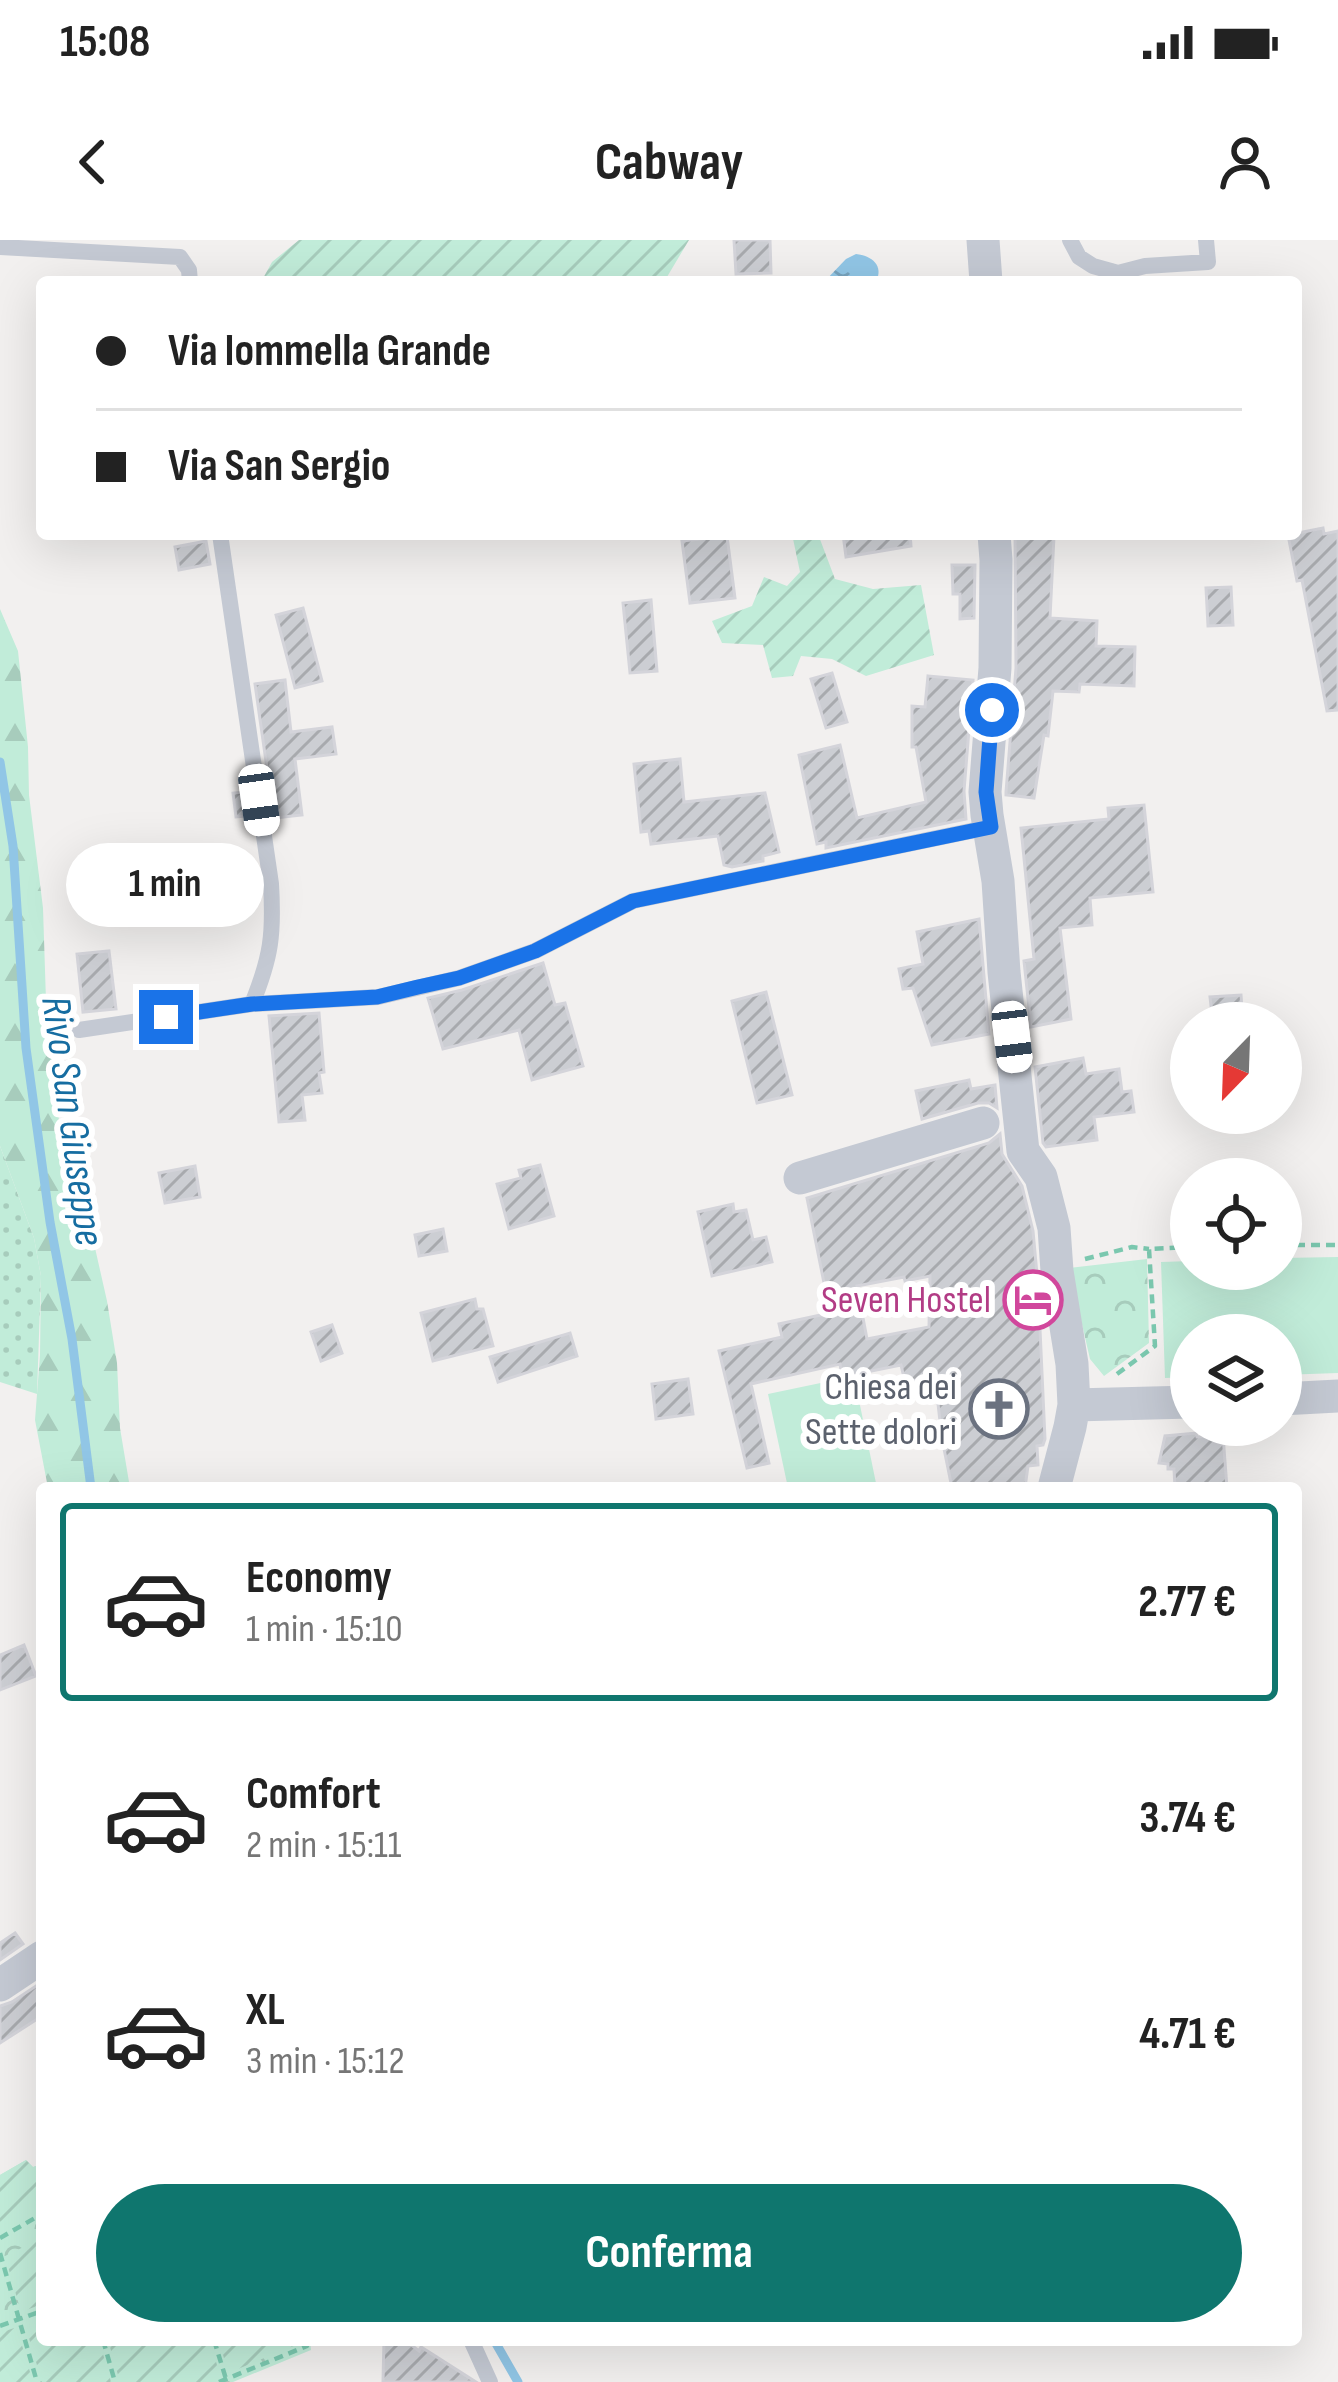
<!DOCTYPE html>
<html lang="it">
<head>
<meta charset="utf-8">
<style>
	:root { --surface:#fff; --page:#f2f2f2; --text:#222; --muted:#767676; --line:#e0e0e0; --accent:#0f766e }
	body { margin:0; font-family:"Sofia Sans Condensed",sans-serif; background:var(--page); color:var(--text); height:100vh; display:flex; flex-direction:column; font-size:45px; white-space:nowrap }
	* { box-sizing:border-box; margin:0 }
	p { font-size:39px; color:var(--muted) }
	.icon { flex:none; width:66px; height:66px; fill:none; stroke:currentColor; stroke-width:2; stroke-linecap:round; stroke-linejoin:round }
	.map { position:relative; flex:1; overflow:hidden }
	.panel { position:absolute; left:36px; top:1242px; width:1266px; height:864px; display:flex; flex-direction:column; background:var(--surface); border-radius:12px; box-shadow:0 12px 48px #0002 }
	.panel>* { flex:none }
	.hud { position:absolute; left:36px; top:36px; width:1266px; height:264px; border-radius:12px; box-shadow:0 12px 48px #0002; display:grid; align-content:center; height:264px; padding:0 60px; background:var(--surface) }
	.needle { width:78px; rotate:203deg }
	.fabs { position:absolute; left:1170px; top:762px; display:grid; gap:24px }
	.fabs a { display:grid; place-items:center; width:132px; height:132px; border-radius:50%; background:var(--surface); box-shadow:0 12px 48px #0002; font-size:60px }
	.end { position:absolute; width:54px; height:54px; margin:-27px; border:15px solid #1a73e8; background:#fff; box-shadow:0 0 0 6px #fff }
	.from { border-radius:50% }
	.bubble { position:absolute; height:84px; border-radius:42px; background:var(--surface); box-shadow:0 12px 48px #0002; font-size:39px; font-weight:700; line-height:84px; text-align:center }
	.car { position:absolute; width:36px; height:72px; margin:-36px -18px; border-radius:15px; box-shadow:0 0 9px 3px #0007; background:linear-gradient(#fff 24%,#345 0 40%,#fff 0 76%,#345 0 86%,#fff 0) }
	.hud b { display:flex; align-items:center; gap:42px; height:114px; font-size:45px }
	.hud b+b { border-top:3px solid var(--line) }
	.hud i { width:30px; height:30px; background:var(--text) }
	ul { padding:21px 0 0; list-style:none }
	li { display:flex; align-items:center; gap:36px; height:198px; margin:0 24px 18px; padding:0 36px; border:6px solid transparent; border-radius:12px }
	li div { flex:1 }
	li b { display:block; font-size:45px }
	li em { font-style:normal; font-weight:700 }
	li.current { border-color:var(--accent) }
	li>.icon { width:108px; height:108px; stroke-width:1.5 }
	.button { display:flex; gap:24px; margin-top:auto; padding:24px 60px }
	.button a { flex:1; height:138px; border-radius:72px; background:var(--accent); color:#fff; font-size:48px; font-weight:700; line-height:138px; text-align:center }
	.status { display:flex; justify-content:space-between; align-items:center; height:84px; padding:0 60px; background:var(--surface); direction:ltr }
	.status svg { height:33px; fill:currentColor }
	header { display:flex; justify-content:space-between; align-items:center; height:156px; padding:0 60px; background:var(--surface); font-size:54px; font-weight:700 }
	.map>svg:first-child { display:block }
	.grass { fill:url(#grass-dots) }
	.forest { fill:url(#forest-firs) }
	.park { fill:url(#park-crowns) }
	.garden { fill:url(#garden-furrows) }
	.pitch { fill:#c1ecd9 }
	.water { fill:url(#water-ripples) }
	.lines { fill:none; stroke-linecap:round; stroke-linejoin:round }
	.stream { stroke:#91c6e6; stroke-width:9 }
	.building { fill:url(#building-hatch); stroke:#d4d4da; stroke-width:3; fill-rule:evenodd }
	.path { stroke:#7bc8af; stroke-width:4.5; stroke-dasharray:9 6; stroke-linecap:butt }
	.service { stroke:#c4c9d3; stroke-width:16 }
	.minor { stroke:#c4c9d3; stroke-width:33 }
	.route { stroke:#1a73e8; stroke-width:15 }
	.labels { text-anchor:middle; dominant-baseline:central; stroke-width:12; stroke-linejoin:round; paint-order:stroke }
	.hotel-label { font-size:39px; fill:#b23c85; stroke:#fff; text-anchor:end }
	.worship-label { font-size:39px; fill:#5b616d; stroke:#fff; text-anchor:end }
	.water-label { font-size:42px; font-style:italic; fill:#166da1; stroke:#fff }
</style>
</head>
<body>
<div class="status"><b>15:08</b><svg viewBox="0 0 49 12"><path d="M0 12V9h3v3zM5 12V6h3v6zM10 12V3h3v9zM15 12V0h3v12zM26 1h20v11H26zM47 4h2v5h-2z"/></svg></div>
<header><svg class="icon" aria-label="back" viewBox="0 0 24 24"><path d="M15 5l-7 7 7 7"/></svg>Cabway<svg class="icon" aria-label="person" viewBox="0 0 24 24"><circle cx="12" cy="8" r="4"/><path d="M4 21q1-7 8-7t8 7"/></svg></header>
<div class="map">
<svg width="1338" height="2142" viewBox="0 0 1338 2142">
	<defs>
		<pattern id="grass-dots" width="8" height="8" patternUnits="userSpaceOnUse" patternTransform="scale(3)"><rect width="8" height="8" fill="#c1ecd9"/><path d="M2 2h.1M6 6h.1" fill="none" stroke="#a7ccbc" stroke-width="1.8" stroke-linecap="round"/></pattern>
		<pattern id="forest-firs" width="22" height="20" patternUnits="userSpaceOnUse" patternTransform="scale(3)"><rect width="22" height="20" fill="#c1ecd9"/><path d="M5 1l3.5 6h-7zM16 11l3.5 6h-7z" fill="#a7ccbc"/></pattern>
		<pattern id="park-crowns" width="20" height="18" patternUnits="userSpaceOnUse" patternTransform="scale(3)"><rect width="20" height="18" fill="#c1ecd9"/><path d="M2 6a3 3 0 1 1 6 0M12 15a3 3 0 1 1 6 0" fill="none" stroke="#a7ccbc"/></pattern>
		<pattern id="garden-furrows" width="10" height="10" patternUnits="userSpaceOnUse" patternTransform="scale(3)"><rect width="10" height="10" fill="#c1ecd9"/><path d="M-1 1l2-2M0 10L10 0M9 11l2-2" fill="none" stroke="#a7ccbc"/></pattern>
		<pattern id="water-ripples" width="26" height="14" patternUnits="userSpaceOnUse" patternTransform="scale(3)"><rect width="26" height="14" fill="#91c6e6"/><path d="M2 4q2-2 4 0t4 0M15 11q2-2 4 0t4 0" fill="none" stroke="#78a3bd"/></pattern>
		<pattern id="building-hatch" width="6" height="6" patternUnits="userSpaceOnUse" patternTransform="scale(3)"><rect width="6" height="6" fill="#ccced3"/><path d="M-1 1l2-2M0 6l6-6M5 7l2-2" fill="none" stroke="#a8aaae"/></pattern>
	</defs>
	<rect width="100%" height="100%" fill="#f2f0ef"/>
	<path class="grass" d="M 0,906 L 34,998 L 41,1036 L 37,1154 L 0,1142 Z"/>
	<path class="forest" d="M 0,369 L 18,411 L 28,507 L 29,555 L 43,668 L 46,761 L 57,849 L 62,931 L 93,999 L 107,1061 L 117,1123 L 120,1188 L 130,1248 L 48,1248 L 35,1180 L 40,1115 L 41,1036 L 34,998 L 0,906 Z"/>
	<path class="park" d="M 1147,1019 L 1149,1103 L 1104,1136 L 1090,1119 L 1069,1028 Z
		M 26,1920 L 33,1927 L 42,1924 L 42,2100 L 310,2100 L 311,2110 L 233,2142 L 0,2142 L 0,1935 Z"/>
	<path class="garden" d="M 299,0 L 689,0 L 664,42 L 261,42 L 272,22 Z
		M 792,294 L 818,294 L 835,339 L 873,349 L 921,345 L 934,415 L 866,436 L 832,419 L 801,416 L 793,436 L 772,438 L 763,405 L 722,403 L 712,381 L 752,366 L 764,337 L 787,346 L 800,332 Z
		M 26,1920 L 33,1927 L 42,1924 L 42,1957 L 0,1982 L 0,1935 Z
		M 42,1998 L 42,2064 L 21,2072 L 5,2016 Z
		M 42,2078 L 42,2100 L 99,2100 L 111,2142 L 42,2142 L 28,2095 L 30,2085 Z
		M 14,2088 L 18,2092 L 33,2142 L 0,2142 L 0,2093 Z
		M 108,2100 L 210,2100 L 220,2136 L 205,2142 L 120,2142 Z
		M 219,2100 L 303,2100 L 303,2102 L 228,2133 Z"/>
	<path class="pitch" d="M 1338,1017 L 1338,1133 L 1281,1135 L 1281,1095 L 1191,1095 L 1191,1137 L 1165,1138 L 1161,1022 L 1191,1021 L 1191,1029 L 1281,1029 L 1281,1018 Z
		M 854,1136 L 877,1248 L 788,1248 L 768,1154 Z"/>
	<path class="water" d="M 856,14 C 872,16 884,25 876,42 L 824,42 L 846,19 Z"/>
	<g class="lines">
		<path class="stream" d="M 0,522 L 13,606 L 26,808 L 50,982 L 72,1099 L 91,1248
			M 494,2100 L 518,2142"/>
	</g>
	<path class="building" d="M 734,0 L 770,0 L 771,33 L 736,34 Z
		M 1323,288 L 1324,294 L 1338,291 L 1338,470 L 1327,471 L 1302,340 L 1297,341 L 1288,295 Z
		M 843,294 L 910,294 L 911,306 L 846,317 Z
		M 1015,294 L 1054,296 L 1050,378 L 1097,381 L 1096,406 L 1135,407 L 1134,446 L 1080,444 L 1079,452 L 1053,451 L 1048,496 L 1044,495 L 1034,558 L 1006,555 L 1006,552 L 1016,428 Z
		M 727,296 L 735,358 L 690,363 L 682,301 Z
		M 206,301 L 210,324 L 179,330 L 175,307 Z
		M 952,325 L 975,325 L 974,378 L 960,379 L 960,354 L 953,354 Z
		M 1231,347 L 1233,385 L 1208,386 L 1206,348 Z
		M 651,360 L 657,431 L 630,433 L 623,363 Z
		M 303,368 L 322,441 L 295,448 L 276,375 Z
		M 832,433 L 847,482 L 826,488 L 811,439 Z
		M 928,436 L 973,440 L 964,551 L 966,579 L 826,608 L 826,602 L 817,604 L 799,515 L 840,505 L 857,578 L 926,562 L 916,507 L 912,507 L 912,466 L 925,467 Z
		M 285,440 L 291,492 L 332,487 L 336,514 L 295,519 L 302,575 L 274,578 L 255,444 Z
		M 680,519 L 684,562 L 765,553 L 779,612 L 763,616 L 763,621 L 732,627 L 724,625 L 718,596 L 651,604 L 649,591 L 641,592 L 634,524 Z
		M 245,552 L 248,576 L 236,577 L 233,553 Z
		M 1144,565 L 1153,652 L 1090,658 L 1092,685 L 1060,688 L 1071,779 L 1031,787 L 1024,721 L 1034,719 L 1021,588 L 1109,579 L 1108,568 Z
		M 979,679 L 989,794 L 932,805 L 913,748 L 903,749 L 899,729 L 923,724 L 917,692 Z
		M 109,711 L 116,769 L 83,772 L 77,714 Z
		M 543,723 L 555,765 L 565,763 L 583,826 L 532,840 L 519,790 L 443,809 L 428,758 L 462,750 Z
		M 766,752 L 792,855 L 757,863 L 732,761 Z
		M 1241,755 L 1243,783 L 1213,783 L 1210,757 Z
		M 319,773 L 324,832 L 319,833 L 322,853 L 302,855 L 305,880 L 279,882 L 269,776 Z
		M 1083,818 L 1086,834 L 1119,829 L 1122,852 L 1131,851 L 1134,872 L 1094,877 L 1097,900 L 1046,907 L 1043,903 L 1035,827 Z
		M 969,840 L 971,849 L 995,845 L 997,868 L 989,863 L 978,863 L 922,879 L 916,851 Z
		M 1000,894 L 1002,914 L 1022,946 L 1033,991 L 1038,1045 L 1045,1199 L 1043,1205 L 1037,1206 L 1038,1225 L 1028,1226 L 1025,1248 L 952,1248 L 942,1199 L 935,1137 L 905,1142 L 901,1125 L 842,1137 L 840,1124 L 751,1144 L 769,1223 L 747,1228 L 719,1111 L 782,1097 L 779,1084 L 830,1073 L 807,958 L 989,903 ZM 930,1036 L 929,1087 L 867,1099 L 857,1046 L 904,1037 L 905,1041 Z
		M 540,925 L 554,976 L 509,989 L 497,944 L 521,938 L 519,930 Z
		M 195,926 L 200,957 L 165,963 L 159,933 Z
		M 733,964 L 734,972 L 746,970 L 753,1000 L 766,997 L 772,1022 L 712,1036 L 698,972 Z
		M 443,989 L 447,1011 L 419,1016 L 415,995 Z
		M 475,1059 L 477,1069 L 483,1069 L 493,1106 L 433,1121 L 421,1073 Z
		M 332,1085 L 342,1113 L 321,1121 L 311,1092 Z
		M 570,1093 L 577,1116 L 498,1142 L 490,1117 Z
		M 688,1139 L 693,1174 L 656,1179 L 652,1144 Z
		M 1196,1193 L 1197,1197 L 1223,1195 L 1227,1248 L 1175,1248 L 1174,1229 L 1168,1229 L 1168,1224 L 1159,1223 L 1165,1196 Z
		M 24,1405 L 36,1436 L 0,1450 L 0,1415 Z
		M 15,1693 L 23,1704 L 0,1720 L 0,1703 Z
		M 42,1742 L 42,1776 L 0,1803 L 0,1766 L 12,1762 Z
		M 384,2100 L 405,2100 L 419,2111 L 421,2107 L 476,2142 L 383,2142 Z"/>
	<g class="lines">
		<path class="path" d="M 1281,1005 L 1338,1005
			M 1085,1019 L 1132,1007 L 1149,1009
			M 1117,1134 L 1155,1106 L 1149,1009 L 1191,1007
			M 0,1998 L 42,1974
			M 0,2013 L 37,2142
			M 0,2086 L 42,2071
			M 103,2100 L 115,2142
			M 214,2100 L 226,2139
			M 219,2142 L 307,2106 L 307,2100"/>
		<path class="service" d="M 1070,0 L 1079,17 L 1093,26 L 1118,33 L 1145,26 L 1208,22 L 1206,0
			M 0,7 L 180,17 L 189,30 L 190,42
			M 220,294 L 271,644 C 274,695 271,717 252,764 L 378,757 L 459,738 L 535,711 L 633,661 L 990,587
			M 79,790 L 252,764
			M 471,2100 L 490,2142"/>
		<path class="minor" d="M 983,0 L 986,42
			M 994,294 L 996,320 L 995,428 L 985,552 L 987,575 L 998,641 L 1004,732 L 1023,911 L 1041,937 L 1054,988 L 1057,1031 L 1072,1124 L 1074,1165 L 1070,1187 L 1054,1248
			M 800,938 L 983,883
			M 1281,1159 L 1338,1156
			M 1074,1165 L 1191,1162
			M 0,1745 L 42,1717"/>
	</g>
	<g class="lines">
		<path class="route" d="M 166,777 L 252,764 L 377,757 L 418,747 L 459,738 L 535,711 L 633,661 L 991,587 L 986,552 L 992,470"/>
	</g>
	<defs>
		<g id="hotel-ring" transform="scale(3)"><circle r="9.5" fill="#fff" stroke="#d1479c" stroke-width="1.5"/><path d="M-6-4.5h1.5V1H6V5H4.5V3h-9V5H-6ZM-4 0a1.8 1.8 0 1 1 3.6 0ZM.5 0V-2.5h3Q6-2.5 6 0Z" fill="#d1479c"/></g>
		<g id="church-ring" transform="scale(3)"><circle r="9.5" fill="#fff" stroke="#6b7280" stroke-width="1.5"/><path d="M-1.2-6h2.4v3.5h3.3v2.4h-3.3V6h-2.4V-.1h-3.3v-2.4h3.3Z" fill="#6b7280"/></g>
	</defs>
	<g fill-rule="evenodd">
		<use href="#hotel-ring" x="1033" y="1060"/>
		<use href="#church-ring" x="999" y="1169"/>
	</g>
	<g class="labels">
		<g class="hotel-label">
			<text x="991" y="1060">Seven Hostel</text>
		</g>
		<g class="worship-label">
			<text x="957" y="1147">Chiesa dei<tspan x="957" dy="45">Sette dolori</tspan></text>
		</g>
		<g class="water-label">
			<text transform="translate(72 881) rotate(82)">Rivo San Giuseppe</text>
		</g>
	</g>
</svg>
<div class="fabs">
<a><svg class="needle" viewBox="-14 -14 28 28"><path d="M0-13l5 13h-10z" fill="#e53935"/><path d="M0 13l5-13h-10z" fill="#767676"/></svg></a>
<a><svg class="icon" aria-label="locate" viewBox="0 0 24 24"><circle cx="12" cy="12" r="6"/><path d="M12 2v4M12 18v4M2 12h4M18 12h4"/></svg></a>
<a><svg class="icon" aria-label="layers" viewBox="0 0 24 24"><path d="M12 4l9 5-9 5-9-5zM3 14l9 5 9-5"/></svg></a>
</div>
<i class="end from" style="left:992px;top:470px"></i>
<i class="end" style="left:166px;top:777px"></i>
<div class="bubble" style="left:66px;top:603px;width:198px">1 min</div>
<i class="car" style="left:259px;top:560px;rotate:172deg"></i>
<i class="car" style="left:1012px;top:797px;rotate:173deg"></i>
<div class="hud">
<b><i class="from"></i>Via Iommella Grande</b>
<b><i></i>Via San Sergio</b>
</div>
<section class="panel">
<ul>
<li class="current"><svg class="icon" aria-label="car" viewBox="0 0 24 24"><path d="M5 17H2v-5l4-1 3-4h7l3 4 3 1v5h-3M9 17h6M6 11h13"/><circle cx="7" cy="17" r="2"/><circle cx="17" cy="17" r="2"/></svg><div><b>Economy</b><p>1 min · 15:10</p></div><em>2.77 €</em></li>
<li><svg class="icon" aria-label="car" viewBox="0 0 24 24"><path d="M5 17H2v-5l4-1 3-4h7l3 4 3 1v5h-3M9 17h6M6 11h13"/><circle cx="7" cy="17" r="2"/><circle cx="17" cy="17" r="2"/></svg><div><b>Comfort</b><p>2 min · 15:11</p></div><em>3.74 €</em></li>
<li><svg class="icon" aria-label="car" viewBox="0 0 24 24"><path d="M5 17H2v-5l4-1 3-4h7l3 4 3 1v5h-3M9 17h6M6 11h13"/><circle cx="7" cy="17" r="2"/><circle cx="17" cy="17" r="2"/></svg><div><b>XL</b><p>3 min · 15:12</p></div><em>4.71 €</em></li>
</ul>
<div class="button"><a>Conferma</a></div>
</section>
</div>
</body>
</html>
